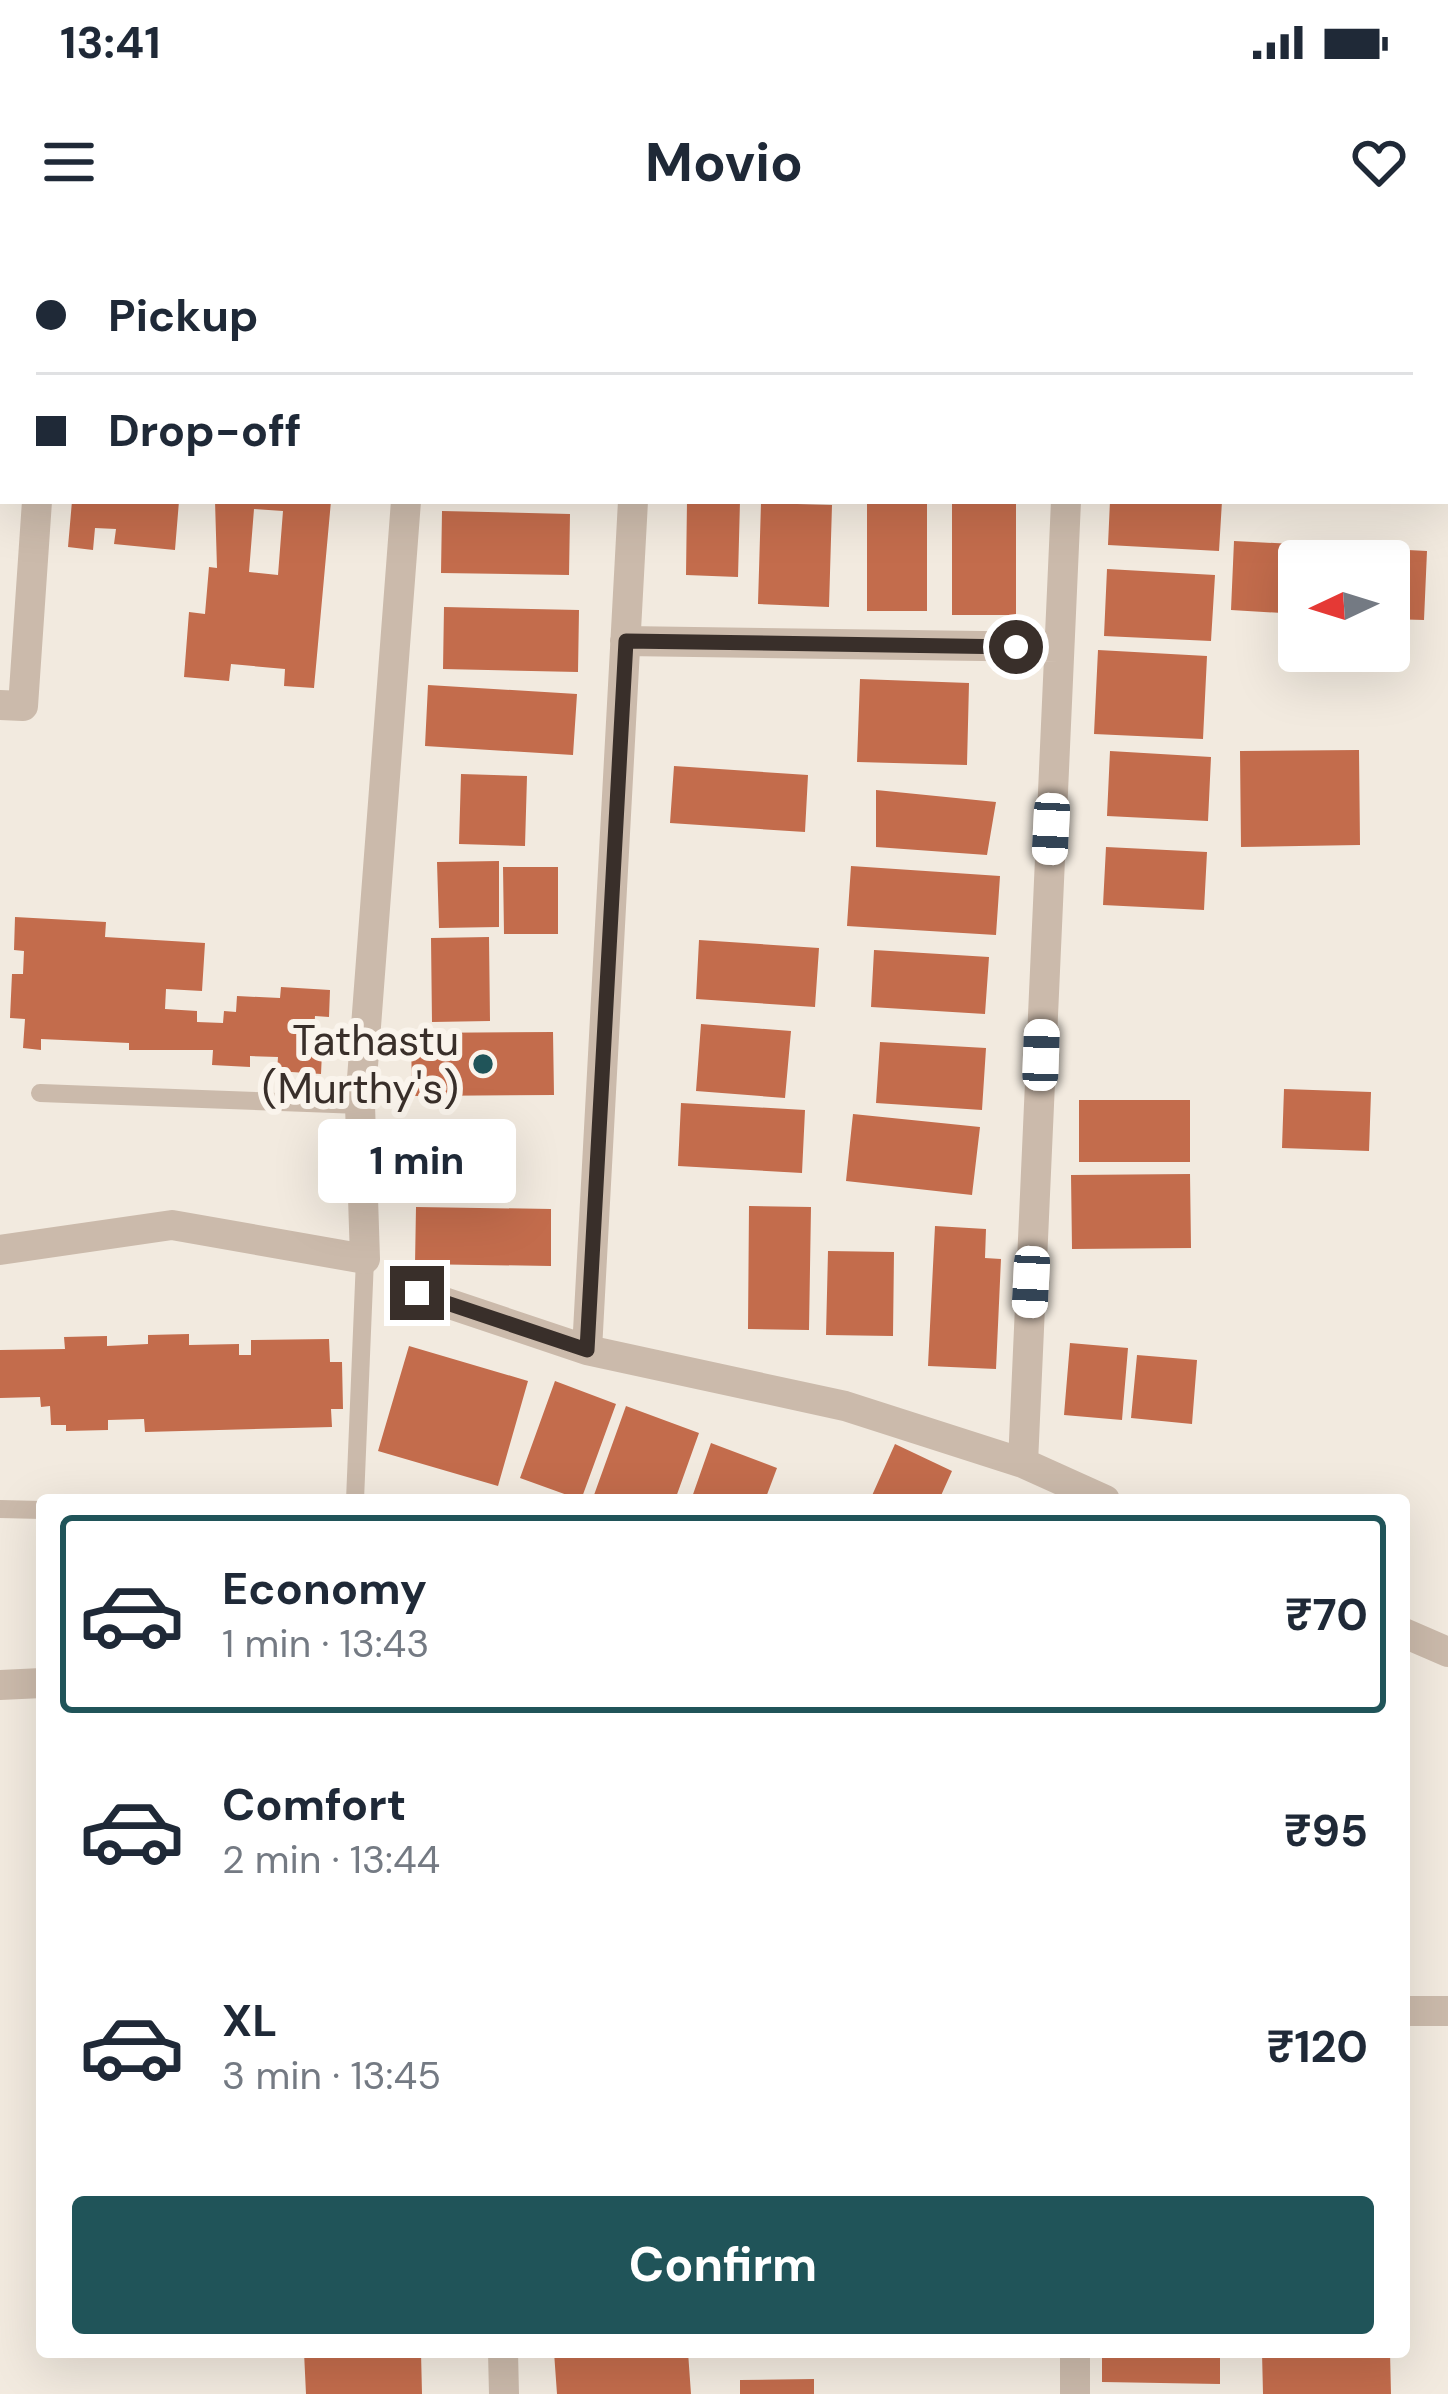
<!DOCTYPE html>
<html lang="en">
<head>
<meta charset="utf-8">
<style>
	:root { --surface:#fff; --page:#f6f6f7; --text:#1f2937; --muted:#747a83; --line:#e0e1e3; --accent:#205459 }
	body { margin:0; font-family:"DM Sans",sans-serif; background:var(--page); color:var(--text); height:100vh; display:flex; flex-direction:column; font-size:45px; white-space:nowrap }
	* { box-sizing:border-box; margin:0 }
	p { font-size:39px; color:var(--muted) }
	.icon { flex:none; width:66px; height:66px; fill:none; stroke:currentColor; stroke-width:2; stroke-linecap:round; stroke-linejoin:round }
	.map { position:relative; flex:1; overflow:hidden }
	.sheet { position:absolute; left:36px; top:1254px; width:1374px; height:864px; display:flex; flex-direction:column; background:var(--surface); border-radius:12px; box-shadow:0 12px 48px #0002 }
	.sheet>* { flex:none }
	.hud { position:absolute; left:0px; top:0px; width:1449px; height:264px; box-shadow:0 12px 48px #0002; display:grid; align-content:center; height:264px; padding:0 36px; background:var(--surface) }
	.needle { width:78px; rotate:266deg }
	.tools { position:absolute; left:1278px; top:300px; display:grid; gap:24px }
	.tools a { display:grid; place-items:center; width:132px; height:132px; border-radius:12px; background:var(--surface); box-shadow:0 12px 48px #0002; font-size:60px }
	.end { position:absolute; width:54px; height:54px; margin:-27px; border:15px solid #392f2a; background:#fff; box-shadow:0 0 0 6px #fff }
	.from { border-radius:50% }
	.bubble { position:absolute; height:84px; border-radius:12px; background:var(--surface); box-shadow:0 12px 48px #0002; font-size:39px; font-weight:700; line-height:84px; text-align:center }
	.car { position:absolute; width:36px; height:72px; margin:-36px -18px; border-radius:15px; box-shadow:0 0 9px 3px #0007; background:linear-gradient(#fff 24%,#345 0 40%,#fff 0 76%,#345 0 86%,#fff 0) }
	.hud b { display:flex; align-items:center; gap:42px; height:114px; font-size:45px }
	.hud b+b { border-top:3px solid var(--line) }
	.hud i { width:30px; height:30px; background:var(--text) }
	ul { padding:21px 0 0; list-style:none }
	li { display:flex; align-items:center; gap:36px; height:198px; margin:0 24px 18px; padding:0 12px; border:6px solid transparent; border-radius:12px }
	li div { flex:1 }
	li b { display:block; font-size:45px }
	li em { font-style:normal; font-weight:700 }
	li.selected { border-color:var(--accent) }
	li>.icon { width:108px; height:108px; stroke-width:1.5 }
	.action { display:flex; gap:24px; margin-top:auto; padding:24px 36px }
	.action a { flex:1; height:138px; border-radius:12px; background:var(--accent); color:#fff; font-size:48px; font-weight:700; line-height:138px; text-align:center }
	.status { display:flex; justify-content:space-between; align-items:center; height:84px; padding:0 60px; background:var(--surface); direction:ltr }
	.status svg { height:33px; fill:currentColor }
	header { display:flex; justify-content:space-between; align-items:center; height:156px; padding:0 36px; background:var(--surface); font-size:54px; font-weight:700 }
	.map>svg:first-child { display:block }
	.building { fill:#c36c4c; fill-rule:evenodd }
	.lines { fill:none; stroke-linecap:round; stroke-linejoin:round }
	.lane { stroke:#cbbaab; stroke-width:18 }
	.street { stroke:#cbbaab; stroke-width:30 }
	.route { stroke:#392f2a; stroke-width:15 }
	.poi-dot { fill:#205459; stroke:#faf4ec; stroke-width:4.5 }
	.labels { text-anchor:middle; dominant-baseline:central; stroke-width:12; stroke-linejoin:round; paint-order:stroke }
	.poi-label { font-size:42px; fill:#392f2a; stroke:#faf4ec; text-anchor:end }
</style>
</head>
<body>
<div class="status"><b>13:41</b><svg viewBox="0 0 49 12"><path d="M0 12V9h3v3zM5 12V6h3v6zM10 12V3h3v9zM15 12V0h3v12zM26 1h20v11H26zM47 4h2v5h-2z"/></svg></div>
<header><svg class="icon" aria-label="menu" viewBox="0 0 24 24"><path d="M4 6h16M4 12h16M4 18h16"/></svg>Movio<svg class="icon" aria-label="heart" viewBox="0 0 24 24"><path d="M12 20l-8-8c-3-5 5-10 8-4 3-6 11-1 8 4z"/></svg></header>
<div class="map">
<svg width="1448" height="2154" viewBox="0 0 1448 2154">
	<rect width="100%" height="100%" fill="#f2eadf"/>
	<path class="building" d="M 72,261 L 179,261 L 175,310 L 114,304 L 116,289 L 95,288 L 93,310 L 68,307 Z
		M 215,261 L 331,261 L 314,448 L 284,446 L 285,429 L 231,424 L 229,441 L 184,437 L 189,372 L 205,374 L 209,327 L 217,328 ZM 254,269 L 283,271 L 278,335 L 249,332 Z
		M 687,261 L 740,261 L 738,337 L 686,335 Z
		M 867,261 L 927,261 L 927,371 L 867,371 Z
		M 952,261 L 1016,261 L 1016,375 L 952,375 Z
		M 1110,261 L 1222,261 L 1219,311 L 1108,305 Z
		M 761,263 L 832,265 L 829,367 L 758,364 Z
		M 442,271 L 570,274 L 569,335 L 441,333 Z
		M 1234,301 L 1427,311 L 1424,380 L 1389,379 L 1389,321 L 1299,321 L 1299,374 L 1231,370 Z
		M 1107,329 L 1215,335 L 1211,401 L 1104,396 Z
		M 444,367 L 579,370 L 578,432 L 443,429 Z
		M 1098,410 L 1207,416 L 1203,499 L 1094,494 Z
		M 860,439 L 969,443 L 967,525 L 857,522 Z
		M 428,445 L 577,454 L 573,515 L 425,506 Z
		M 1359,510 L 1360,605 L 1241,607 L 1240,511 Z
		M 1110,511 L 1211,517 L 1208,581 L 1107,576 Z
		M 674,526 L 808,535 L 805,592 L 670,583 Z
		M 461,534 L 527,536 L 525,606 L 459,604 Z
		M 876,550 L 996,562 L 987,615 L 876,607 Z
		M 1106,607 L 1207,612 L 1204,670 L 1103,665 Z
		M 499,621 L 499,687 L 439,688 L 437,622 Z
		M 851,626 L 1000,636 L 996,695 L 847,686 Z
		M 503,627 L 558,627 L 558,694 L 504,694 Z
		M 15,677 L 106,682 L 105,697 L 205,703 L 202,751 L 166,749 L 165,769 L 197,771 L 197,782 L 223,783 L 224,771 L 236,772 L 237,756 L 280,758 L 281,747 L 330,750 L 329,777 L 315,776 L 314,793 L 308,793 L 307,812 L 322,812 L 321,834 L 277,831 L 278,817 L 250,816 L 250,827 L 212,825 L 213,810 L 129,810 L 129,803 L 41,799 L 41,810 L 23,808 L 25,779 L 10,778 L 12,734 L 23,734 L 24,711 L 14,710 Z
		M 489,697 L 490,781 L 432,782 L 431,698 Z
		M 699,700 L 819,708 L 815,767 L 696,759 Z
		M 874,710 L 989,717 L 985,774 L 871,767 Z
		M 701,784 L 791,791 L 785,858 L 696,851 Z
		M 553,792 L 554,855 L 412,856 L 411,793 Z
		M 880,802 L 986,808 L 982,870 L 876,863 Z
		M 1284,849 L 1371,852 L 1369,911 L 1282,908 Z
		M 1079,860 L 1190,860 L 1190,922 L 1079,922 Z
		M 681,863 L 805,870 L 802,933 L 678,926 Z
		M 853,874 L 980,887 L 972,955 L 846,941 Z
		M 1190,934 L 1191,1008 L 1072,1009 L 1071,935 Z
		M 749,966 L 811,967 L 809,1090 L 748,1089 Z
		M 416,967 L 551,969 L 551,1026 L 415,1024 Z
		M 935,986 L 986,989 L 985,1018 L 1001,1019 L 996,1129 L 928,1126 Z
		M 828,1011 L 894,1012 L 893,1096 L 826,1095 Z
		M 189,1094 L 189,1105 L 239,1104 L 239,1115 L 251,1115 L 251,1100 L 329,1099 L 330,1122 L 342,1122 L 343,1169 L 331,1169 L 332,1187 L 145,1192 L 144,1179 L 108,1180 L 108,1190 L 66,1191 L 66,1185 L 51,1185 L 50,1166 L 41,1167 L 40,1157 L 0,1158 L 0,1110 L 65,1109 L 64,1097 L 107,1096 L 107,1106 L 148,1104 L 148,1095 Z
		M 1070,1103 L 1128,1108 L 1122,1180 L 1064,1175 Z
		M 409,1106 L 528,1141 L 498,1246 L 378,1211 Z
		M 1137,1115 L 1197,1120 L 1192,1184 L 1131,1178 Z
		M 555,1141 L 616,1164 L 581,1260 L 520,1238 Z
		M 626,1166 L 699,1193 L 675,1260 L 594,1255 Z
		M 711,1203 L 777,1228 L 765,1260 L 691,1260 Z
		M 895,1204 L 952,1231 L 939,1260 L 870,1260 Z
		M 304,2112 L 421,2112 L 422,2154 L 306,2154 Z
		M 554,2112 L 688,2112 L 691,2154 L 557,2154 Z
		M 959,2112 L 1020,2112 L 1020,2116 L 959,2117 Z
		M 1102,2112 L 1220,2112 L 1220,2144 L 1102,2142 Z
		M 1262,2112 L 1390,2112 L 1391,2154 L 1263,2154 Z
		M 814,2139 L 814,2154 L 740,2154 L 740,2140 Z"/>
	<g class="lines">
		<path class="lane" d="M 40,853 L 360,865
			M 355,1260 L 365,1019
			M 0,1269 L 42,1270"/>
		<path class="street" d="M 423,3 L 423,0
			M 647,3 L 647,0
			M 1078,3 L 1078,0
			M 0,65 L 3,67
			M 625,401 L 1059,407
			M 0,465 L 23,466 L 37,261
			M 0,1010 L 172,985 L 365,1019 L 360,865 L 406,261
			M 417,1053 L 587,1110 L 845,1166 L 1023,1223 L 1105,1260
			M 587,1110 L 633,261
			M 1023,1223 L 1066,261
			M 1404,1393 L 1448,1412
			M 0,1445 L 42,1443
			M 1404,1771 L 1448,1771
			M 503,2112 L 504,2154
			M 1075,2154 L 1075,2112"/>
	</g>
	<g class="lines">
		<path class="route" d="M 417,1053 L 587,1110 L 626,401 L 1016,407"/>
	</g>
	<circle class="poi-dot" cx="483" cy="824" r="12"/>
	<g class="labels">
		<g class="poi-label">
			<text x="459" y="800">Tathastu<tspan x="459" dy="48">(Murthy's)</tspan></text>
		</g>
	</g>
</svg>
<div class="tools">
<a><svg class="needle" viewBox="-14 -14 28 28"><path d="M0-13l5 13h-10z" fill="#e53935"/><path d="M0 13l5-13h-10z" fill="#747a83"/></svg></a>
</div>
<i class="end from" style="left:1016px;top:407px"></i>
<i class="end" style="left:417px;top:1053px"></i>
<div class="bubble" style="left:318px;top:879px;width:198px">1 min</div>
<i class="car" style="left:1051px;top:589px;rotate:183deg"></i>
<i class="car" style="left:1041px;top:815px;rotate:2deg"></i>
<i class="car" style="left:1031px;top:1042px;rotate:183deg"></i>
<div class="hud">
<b><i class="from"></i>Pickup</b>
<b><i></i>Drop-off</b>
</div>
<section class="sheet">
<ul>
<li class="selected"><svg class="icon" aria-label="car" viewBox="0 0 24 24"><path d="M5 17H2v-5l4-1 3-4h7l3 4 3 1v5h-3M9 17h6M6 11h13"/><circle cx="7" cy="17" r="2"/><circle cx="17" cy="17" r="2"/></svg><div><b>Economy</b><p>1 min · 13:43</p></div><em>₹70</em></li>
<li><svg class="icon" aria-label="car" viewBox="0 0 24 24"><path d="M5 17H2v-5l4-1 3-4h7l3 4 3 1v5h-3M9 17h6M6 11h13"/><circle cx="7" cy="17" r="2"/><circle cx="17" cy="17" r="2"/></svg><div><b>Comfort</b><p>2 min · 13:44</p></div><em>₹95</em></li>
<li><svg class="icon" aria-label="car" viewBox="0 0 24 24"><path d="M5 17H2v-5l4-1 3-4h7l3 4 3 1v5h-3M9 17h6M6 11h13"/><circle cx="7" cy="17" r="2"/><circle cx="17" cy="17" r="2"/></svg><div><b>XL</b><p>3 min · 13:45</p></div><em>₹120</em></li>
</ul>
<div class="action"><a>Confirm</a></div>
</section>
</div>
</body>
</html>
